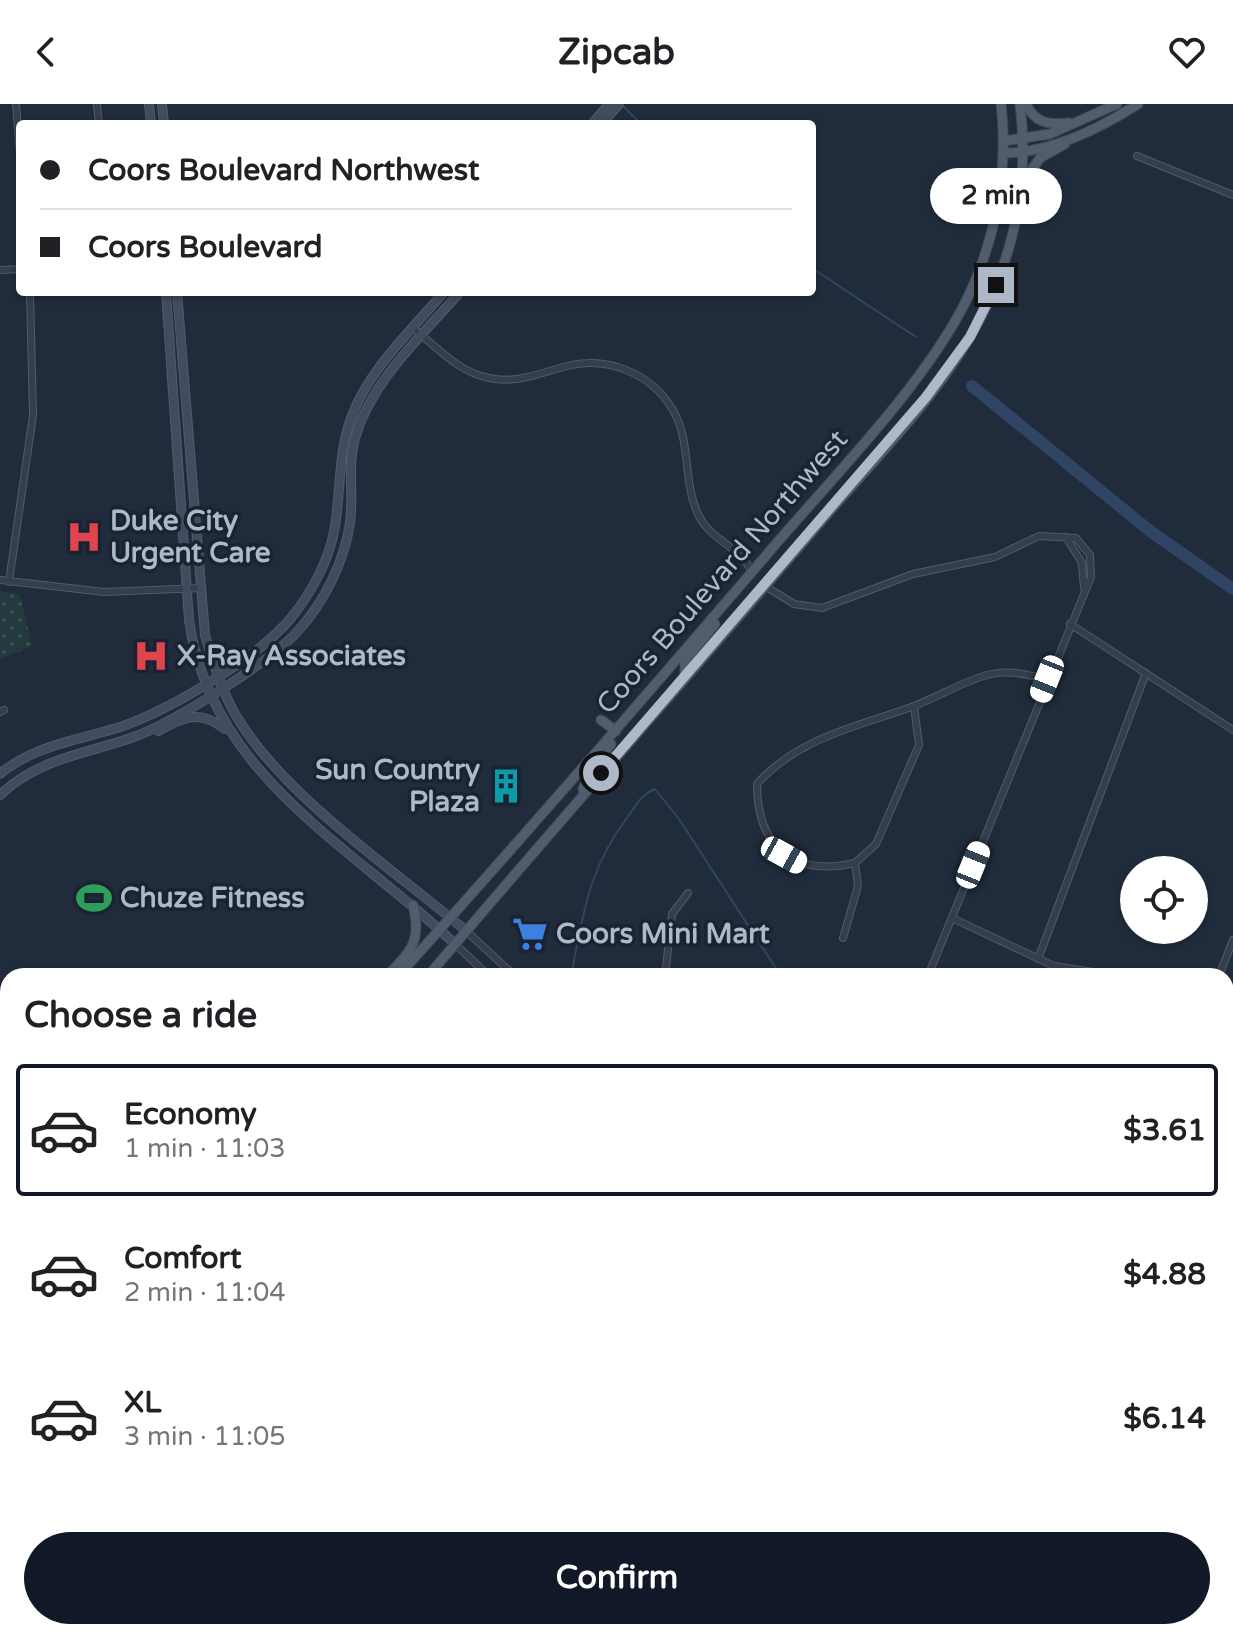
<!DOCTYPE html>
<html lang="en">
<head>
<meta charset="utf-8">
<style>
	:root { --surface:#fff; --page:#f6f6f6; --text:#202124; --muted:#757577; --line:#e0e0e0; --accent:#111827 }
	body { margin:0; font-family:"Varela Round",sans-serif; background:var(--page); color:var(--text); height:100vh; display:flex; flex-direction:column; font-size:30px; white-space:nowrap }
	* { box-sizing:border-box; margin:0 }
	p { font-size:26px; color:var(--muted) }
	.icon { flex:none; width:44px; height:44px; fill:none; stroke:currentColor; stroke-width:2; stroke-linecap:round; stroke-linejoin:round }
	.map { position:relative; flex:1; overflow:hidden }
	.sheet { position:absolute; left:0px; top:864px; width:1234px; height:672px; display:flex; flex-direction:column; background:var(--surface); border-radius:24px 24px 0 0; box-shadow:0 2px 6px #0004 }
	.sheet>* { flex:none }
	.top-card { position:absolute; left:16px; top:16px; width:800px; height:176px; border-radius:8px; box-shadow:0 2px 6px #0004; display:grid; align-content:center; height:176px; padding:0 24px; background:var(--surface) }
	.tools { position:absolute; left:1120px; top:752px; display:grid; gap:16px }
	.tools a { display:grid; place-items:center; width:88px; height:88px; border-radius:50%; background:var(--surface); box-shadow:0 2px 6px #0004; font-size:40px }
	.end { position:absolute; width:36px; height:36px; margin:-18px; border:10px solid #aeb8c8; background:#111; box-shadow:0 0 0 4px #111 }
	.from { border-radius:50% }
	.bubble { position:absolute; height:56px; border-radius:28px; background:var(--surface); box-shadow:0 2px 6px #0004; font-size:26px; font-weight:700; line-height:56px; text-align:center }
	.car { position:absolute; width:24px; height:48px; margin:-24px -12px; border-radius:10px; box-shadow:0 0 6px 2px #0007; background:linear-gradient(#fff 24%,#345 0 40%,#fff 0 76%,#345 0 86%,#fff 0) }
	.top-card b { display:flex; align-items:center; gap:28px; height:76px; font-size:30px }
	.top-card b+b { border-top:2px solid var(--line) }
	.top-card i { width:20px; height:20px; background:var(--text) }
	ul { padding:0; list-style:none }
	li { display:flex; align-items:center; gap:24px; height:132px; margin:0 16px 12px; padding:0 8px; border:4px solid transparent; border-radius:8px }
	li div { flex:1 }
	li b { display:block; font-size:30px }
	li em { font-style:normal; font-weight:700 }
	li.active { border-color:var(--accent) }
	li>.icon { width:72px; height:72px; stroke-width:1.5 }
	h2 { padding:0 24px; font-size:36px; line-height:96px }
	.primary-button { display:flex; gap:16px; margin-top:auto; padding:16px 24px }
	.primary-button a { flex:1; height:92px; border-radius:48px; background:var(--accent); color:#fff; font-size:32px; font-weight:700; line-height:92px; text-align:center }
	header { display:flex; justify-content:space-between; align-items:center; height:104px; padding:0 24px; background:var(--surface); font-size:36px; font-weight:700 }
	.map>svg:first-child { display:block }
	.grass { fill:url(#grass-dots) }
	.forest { fill:url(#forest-firs) }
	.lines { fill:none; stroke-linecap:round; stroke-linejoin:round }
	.stream { stroke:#304563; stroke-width:2 }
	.river { stroke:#304563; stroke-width:12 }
	.street-casing { stroke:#515b6a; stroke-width:8 }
	.secondary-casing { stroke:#515b6a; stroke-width:10 }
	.primary-casing { stroke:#3d4755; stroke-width:11 }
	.highway-casing { stroke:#3e4857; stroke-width:12 }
	.street { stroke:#343e4c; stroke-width:6 }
	.secondary { stroke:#414c5f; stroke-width:8 }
	.primary { stroke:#515d6c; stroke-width:9 }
	.highway { stroke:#736550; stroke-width:10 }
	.route { stroke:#aeb8c8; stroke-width:10 }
	.labels { text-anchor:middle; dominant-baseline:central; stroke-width:7; stroke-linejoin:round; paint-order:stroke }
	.poi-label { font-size:28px; font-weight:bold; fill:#aeb8c8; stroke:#192331; text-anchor:start }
	.street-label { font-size:28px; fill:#aeb8c8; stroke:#192331 }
</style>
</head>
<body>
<header><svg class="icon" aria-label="back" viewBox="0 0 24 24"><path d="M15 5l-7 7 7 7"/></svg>Zipcab<svg class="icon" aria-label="heart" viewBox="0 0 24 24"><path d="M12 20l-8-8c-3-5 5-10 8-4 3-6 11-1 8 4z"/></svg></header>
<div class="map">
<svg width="1233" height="1536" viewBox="0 0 1233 1536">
	<defs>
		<pattern id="grass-dots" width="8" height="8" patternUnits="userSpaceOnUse" patternTransform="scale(2)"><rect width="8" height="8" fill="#223a3d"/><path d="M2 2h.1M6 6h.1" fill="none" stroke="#405458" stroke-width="1.8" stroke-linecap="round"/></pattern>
		<pattern id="forest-firs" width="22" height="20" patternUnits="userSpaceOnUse" patternTransform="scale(2)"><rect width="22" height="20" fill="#223a3d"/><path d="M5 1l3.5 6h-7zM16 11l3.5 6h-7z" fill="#405458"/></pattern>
	</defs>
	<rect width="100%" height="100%" fill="#202c3c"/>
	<path class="grass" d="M 0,487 L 20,490 L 32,542 L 0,555 Z"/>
	<path class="forest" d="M 1233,1354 L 1233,1536 L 1181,1536 L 1182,1528 L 1226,1528 L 1226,1357 Z"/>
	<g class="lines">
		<path class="stream" d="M 622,1 L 641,20
			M 812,164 L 916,233
			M 571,872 C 584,807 588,765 629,711 C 637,700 642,690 655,685 L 679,715 L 781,872
			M 1226,991 L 1233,992
			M 1226,1181 L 1233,1157
			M 1226,1247 L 1233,1225
			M 1141,1536 L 1143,1528
			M 1156,1536 L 1157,1528"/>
		<path class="river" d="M 972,282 L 1150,427 L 1233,485"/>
		<g class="street-casing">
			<path id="street" d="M 16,0 L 20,49
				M 97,0 L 99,20
				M 1137,52 L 1233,91
				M 0,166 L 20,165
				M 413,224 C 437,243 458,268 489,274 C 517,280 540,269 567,262 C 608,252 651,269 673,306 C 692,339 682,378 699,412 C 712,438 739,441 752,468
				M 1066,433 L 1082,459 L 1084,484
				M 0,476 L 104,488 L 202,484
				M 9,478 L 33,311 L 30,188
				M 765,482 L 794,500 L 822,504 L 913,470 L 995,453 L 1039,432 L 1076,434 L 1090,451 L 1091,473 L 928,872
				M 1070,520 L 1233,626
				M 0,608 L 4,606
				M 855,759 C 794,773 757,743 757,680 C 799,633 857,623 914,602 C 938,593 962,578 987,571 C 1008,565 1027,571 1047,575
				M 952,814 L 1054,862 L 1119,872
				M 465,826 L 515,872
				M 843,834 L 858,782 L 855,759 L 876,740 L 919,641 L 914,602
				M 455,840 L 489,872
				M 1038,855 L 1146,569
				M 665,872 L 672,810 L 688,789
				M 1219,872 L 1233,836"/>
		</g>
		<g class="secondary-casing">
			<path id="secondary" d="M 149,0 L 151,20
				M 162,0 L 164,20
				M 592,20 L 609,0
				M 602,20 L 619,0
				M 166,188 L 189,516 C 211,672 351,741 455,840
				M 177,188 L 205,531 C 213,558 221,585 235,610 C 283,692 393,765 465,826
				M 158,627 C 184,613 199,605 225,625
				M 0,670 C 36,640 81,636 123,622 C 171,605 259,553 291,514 C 312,488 330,455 335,422 C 341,385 338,350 351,314 C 369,265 411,227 444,188
				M 0,691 C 38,655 84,650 131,634 C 172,620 270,558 298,527 C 325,497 344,458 350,419 C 354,391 347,363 355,334 C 372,276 421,233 460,188"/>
		</g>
		<g class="primary-casing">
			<path id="primary" d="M 1026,0 C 1035,19 1048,21 1069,19
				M 1004,37 L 1050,30 L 1117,0
				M 1003,49 C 1049,49 1099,25 1138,0
				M 1024,77 L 1040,54 L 1065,40
				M 685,574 L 685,557 L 715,520
				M 601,616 L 616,627
				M 583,685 L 590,668 L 611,640
				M 387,872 C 411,847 422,837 413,801
				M 398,872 C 526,730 651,586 775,441 C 836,370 924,280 965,199 C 995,139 1009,67 1001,0
				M 428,872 C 554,723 684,577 811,429 C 869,360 941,292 982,211 C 1016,145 1029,73 1020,0
				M 0,1338 L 8,1329
				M 0,1372 L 8,1363"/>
		</g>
		<g class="highway-casing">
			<path id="highway" d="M 1226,1318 L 1233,1317
				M 0,1322 L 8,1315
				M 1226,1334 L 1233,1333
				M 0,1431 L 8,1432
				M 0,1467 L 8,1470
				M 0,1479 L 8,1482
				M 0,1519 L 8,1521
				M 37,1528 L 70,1536
				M 182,1536 L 206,1528"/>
		</g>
		<use href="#street" class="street"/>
		<use href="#secondary" class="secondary"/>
		<use href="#primary" class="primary"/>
		<use href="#highway" class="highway"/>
	</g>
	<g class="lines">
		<path class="route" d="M 601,669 L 926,293 L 970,233 L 996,181"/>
	</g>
	<defs>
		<g id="hospital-bare" transform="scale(2.76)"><path d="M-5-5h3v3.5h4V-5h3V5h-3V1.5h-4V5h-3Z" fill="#e0444e" stroke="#192331" stroke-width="2.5" paint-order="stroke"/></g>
		<g id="building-bare" transform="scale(2.76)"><path d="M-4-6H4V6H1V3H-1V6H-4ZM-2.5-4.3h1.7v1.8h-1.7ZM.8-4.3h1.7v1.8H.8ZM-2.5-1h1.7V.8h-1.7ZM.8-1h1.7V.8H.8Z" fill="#0f9aa8" stroke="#192331" stroke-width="2.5" paint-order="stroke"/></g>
		<g id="stadium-bare" transform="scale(2.76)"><path d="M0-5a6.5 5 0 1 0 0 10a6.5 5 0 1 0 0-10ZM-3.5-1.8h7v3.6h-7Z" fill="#2e9e5b" stroke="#192331" stroke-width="2.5" paint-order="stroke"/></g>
		<g id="supermarket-bare" transform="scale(2.76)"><path d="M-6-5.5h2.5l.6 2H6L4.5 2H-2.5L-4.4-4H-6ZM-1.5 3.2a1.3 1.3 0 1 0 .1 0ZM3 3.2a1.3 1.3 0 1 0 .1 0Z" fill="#3f7fe0" stroke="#192331" stroke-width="2.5" paint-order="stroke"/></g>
	</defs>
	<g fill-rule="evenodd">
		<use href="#hospital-bare" x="84" y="433"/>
		<use href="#hospital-bare" x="151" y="552"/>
		<use href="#building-bare" x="506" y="682"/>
		<use href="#stadium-bare" x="94" y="794"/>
		<use href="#supermarket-bare" x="530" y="830"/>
	</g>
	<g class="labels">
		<g class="poi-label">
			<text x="110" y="417">Duke City<tspan x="110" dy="32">Urgent Care</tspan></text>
			<text x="177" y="552">X-Ray Associates</text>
			<text x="480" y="666" text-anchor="end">Sun Country<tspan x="480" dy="32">Plaza</tspan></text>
			<text x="120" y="794">Chuze Fitness</text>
			<text x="556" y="830">Coors Mini Mart</text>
		</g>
		<g class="street-label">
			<text transform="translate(722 468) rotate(-49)">Coors Boulevard Northwest</text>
		</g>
	</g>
</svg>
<div class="tools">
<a><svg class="icon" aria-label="locate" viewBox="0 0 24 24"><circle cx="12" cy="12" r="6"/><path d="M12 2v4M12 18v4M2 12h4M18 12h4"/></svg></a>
</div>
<i class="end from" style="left:601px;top:669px"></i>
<i class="end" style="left:996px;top:181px"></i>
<div class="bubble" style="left:930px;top:64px;width:132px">2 min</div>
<i class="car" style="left:1047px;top:575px;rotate:202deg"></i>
<i class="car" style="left:784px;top:751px;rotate:119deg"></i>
<i class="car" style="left:973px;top:761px;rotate:22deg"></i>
<div class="top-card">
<b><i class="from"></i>Coors Boulevard Northwest</b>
<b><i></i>Coors Boulevard</b>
</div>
<section class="sheet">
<h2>Choose a ride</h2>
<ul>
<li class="active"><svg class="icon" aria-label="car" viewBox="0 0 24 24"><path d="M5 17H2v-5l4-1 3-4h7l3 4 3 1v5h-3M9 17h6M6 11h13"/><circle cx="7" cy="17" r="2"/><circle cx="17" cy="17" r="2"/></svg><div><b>Economy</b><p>1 min · 11:03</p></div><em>$3.61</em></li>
<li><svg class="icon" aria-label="car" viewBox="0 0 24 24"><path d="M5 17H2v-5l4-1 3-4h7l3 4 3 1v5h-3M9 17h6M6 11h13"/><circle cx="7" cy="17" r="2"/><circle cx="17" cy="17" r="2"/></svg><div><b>Comfort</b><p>2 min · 11:04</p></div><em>$4.88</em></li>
<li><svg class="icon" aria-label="car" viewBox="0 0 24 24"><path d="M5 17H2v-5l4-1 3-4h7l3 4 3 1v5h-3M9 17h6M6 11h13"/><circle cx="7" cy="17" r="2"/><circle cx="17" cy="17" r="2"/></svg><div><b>XL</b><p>3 min · 11:05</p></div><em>$6.14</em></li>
</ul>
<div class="primary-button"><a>Confirm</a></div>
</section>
</div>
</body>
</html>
